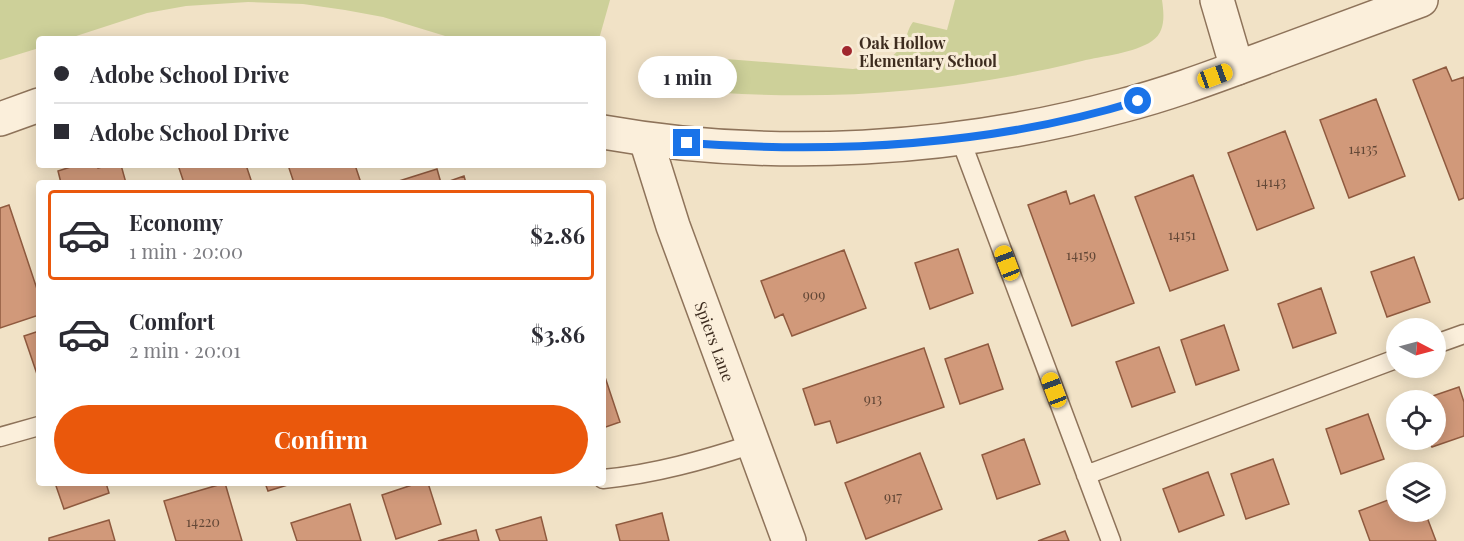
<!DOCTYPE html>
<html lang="en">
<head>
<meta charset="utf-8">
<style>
	:root { --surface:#fff; --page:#f7f7f7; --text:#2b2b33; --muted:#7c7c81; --line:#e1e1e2; --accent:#ea580c }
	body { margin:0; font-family:"Playfair Display",serif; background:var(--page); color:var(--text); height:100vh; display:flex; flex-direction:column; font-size:22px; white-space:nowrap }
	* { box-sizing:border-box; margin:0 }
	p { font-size:20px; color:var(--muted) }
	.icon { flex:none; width:33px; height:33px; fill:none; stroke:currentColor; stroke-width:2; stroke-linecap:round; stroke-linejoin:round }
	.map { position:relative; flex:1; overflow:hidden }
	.panel { position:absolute; left:36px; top:180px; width:570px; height:306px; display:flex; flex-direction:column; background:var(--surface); border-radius:6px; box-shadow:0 3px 15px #0003 }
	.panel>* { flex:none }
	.banner { position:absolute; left:36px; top:36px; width:570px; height:132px; border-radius:6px; box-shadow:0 3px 15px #0003; display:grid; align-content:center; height:132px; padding:0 18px; background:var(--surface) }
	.needle { width:39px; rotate:96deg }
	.buttons { position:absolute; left:1386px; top:318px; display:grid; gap:12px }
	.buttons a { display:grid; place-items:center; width:60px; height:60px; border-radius:50%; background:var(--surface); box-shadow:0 3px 15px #0003; font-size:30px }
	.end { position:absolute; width:27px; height:27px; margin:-14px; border:8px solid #1a73e8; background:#fff; box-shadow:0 0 0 3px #fff }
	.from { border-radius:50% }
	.bubble { position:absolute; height:42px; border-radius:21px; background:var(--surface); box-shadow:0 3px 15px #0003; font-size:20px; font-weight:700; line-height:42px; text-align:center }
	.car { position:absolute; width:18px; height:36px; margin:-18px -9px; border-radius:8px; box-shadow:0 0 4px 2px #0007; background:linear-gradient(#f5c518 24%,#345 0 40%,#f5c518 0 76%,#345 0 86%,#f5c518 0) }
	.banner b { display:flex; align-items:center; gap:21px; height:57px; font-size:22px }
	.banner b+b { border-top:2px solid var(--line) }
	.banner i { width:15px; height:15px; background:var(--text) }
	ul { padding:10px 0 0; list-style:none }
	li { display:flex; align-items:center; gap:18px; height:90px; margin:0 12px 9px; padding:0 6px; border:3px solid transparent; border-radius:6px }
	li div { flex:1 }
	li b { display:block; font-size:22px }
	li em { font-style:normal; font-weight:700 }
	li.current { border-color:var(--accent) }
	li>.icon { width:54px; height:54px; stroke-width:1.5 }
	.button { display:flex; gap:12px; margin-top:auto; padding:12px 18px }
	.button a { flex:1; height:69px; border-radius:36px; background:var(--accent); color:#fff; font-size:24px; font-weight:700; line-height:69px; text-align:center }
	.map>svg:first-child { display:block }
	.green { fill:#cdd099 }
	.building { fill:#d1997a; stroke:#8f5a3f; stroke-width:1.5 }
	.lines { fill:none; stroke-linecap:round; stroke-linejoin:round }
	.service-casing { stroke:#8e735a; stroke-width:21 }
	.minor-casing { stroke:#8e735a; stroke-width:36 }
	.service { stroke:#fbefdb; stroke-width:18 }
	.minor { stroke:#fbefdb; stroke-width:33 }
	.route { stroke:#1a73e8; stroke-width:8 }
	.poi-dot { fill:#a0272e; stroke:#f8ecd7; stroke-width:2 }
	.labels { text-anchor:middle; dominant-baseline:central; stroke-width:6; stroke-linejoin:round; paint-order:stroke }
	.number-label { font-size:14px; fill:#624736 }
	.poi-label { font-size:16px; font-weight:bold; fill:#3d2c1f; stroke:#f8ecd7; text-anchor:start }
	.street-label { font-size:16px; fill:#3d2c1f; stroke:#f8ecd7 }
</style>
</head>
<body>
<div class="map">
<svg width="1464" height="541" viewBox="0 0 1464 541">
	<rect width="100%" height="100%" fill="#f1e2c6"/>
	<path class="green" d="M 0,0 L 610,0 L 599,39 L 455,39 L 383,17 L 345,10 L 303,4 L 248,2 L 186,6 L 147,13 L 67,39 L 39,39 L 39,48 L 0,60 Z
		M 955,0 L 1162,0 C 1164,14 1166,32 1152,41 C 1135,53 1102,56 1082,61 C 948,94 813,103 675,89 C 677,77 675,62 688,56 L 853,69 C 872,67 892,62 903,44 C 907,37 908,28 913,22 L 947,30 Z"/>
	<path class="building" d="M 1446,67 L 1452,81 L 1464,77 L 1464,198 L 1459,200 L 1413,80 Z
		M 1376,99 L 1405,176 L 1349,198 L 1320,120 Z
		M 1285,131 L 1314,208 L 1257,230 L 1228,153 Z
		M 77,165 L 97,165 L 98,168 L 109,165 L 121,165 L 126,183 L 61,183 L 58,171 Z
		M 178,165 L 246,165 L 252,183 L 184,183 Z
		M 288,165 L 355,165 L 361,183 L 294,183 Z
		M 437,169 L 441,183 L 400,183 L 399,181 Z
		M 1193,175 L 1228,270 L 1170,291 L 1135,197 Z
		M 464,176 L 466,183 L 444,183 Z
		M 1066,191 L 1070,204 L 1094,195 L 1134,303 L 1072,326 L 1028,205 Z
		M 9,205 L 39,295 L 39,315 L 0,328 L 0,208 Z
		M 958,249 L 973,293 L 930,309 L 915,263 Z
		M 844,250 L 866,308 L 792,336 L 783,314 L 775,318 L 761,281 Z
		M 1414,257 L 1430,302 L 1387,317 L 1371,272 Z
		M 1321,288 L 1336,333 L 1293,348 L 1278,304 Z
		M 1224,325 L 1239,370 L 1196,385 L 1181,340 Z
		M 39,331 L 39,380 L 24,336 Z
		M 988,344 L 1003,389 L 960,404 L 945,359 Z
		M 1159,347 L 1175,392 L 1132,407 L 1116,362 Z
		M 924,348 L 944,407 L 837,443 L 830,421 L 815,425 L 803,389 Z
		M 603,377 L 605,377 L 620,422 L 603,428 Z
		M 1459,387 L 1464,402 L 1464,436 L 1432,447 L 1429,440 L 1436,440 L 1436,400 L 1421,400 Z
		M 1368,414 L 1384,459 L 1341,474 L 1326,429 Z
		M 1024,439 L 1040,484 L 997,499 L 982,455 Z
		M 920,453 L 942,509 L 866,539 L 845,483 Z
		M 1273,459 L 1289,504 L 1246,519 L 1231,474 Z
		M 1208,472 L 1224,515 L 1179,532 L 1163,489 Z
		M 55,483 L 106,483 L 109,493 L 64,509 Z
		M 225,483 L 242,541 L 176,541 L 164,501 Z
		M 265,483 L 294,483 L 268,491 Z
		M 418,483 L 428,483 L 441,524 L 396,539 L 382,495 Z
		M 1396,497 L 1396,512 L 1425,512 L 1436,541 L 1370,541 L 1359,511 Z
		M 350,504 L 361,541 L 297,541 L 291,523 Z
		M 662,513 L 669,541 L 620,541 L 616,525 Z
		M 541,517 L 547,541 L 500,541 L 496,530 Z
		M 109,520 L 115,541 L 49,541 L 49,538 Z
		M 476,530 L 479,541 L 438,541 Z
		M 1065,531 L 1069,541 L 1038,541 Z"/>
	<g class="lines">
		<g class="service-casing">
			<path id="service" d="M 960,138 L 1111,541
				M 1436,344 L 1464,334
				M 0,437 L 39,426
				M 1086,475 L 1396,359
				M 603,479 C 655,474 704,460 753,444"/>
		</g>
		<g class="minor-casing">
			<g id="minor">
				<path d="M 1217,0 L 1237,68"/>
				<path d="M 0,119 L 39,105"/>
				<path d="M 603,132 C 771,162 956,151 1121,106 C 1168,94 1213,77 1259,60 C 1313,40 1367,20 1421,0"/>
				<path id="s1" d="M 646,140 L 673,226 L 789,541"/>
			</g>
		</g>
		<use href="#service" class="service"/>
		<use href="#minor" class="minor"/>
	</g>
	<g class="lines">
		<path class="route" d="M 687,143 C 838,154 992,146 1138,101"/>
	</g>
	<circle class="poi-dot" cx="847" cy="51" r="6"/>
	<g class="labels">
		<g class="number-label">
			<text x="1363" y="148">14135</text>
			<text x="1271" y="181">14143</text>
			<text x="1182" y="234">14151</text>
			<text x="1081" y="254">14159</text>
			<text x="814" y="294">909</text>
			<text x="873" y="398">913</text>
			<text x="893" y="496">917</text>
			<text x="203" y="521">14220</text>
		</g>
		<g class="poi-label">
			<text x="859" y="42">Oak Hollow<tspan x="859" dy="18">Elementary School</tspan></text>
		</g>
		<g class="street-label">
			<text stroke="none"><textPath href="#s1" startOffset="213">Spiers Lane</textPath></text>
		</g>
	</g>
</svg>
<div class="buttons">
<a><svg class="needle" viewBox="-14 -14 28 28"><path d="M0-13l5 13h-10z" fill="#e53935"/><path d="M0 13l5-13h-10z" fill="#7c7c81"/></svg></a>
<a><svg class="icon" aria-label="locate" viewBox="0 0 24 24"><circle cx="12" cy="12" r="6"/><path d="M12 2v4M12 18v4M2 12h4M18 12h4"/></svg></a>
<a><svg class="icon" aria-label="layers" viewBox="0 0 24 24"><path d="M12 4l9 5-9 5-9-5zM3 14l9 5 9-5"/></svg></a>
</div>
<i class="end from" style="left:1138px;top:101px"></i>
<i class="end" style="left:687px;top:143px"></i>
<div class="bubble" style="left:638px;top:56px;width:99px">1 min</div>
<i class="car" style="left:1215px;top:76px;rotate:70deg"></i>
<i class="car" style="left:1007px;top:263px;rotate:339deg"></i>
<i class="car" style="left:1054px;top:390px;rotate:339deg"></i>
<div class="banner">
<b><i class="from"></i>Adobe School Drive</b>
<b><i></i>Adobe School Drive</b>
</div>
<section class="panel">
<ul>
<li class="current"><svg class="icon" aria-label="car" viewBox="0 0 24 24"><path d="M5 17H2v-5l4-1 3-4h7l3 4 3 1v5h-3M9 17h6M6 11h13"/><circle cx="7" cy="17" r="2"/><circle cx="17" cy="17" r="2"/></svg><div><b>Economy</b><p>1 min · 20:00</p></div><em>$2.86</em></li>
<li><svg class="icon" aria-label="car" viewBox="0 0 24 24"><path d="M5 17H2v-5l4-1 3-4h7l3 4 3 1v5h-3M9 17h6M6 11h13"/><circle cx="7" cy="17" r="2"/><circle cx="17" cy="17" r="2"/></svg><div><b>Comfort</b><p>2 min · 20:01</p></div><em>$3.86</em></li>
</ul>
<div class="button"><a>Confirm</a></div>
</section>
</div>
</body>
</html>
